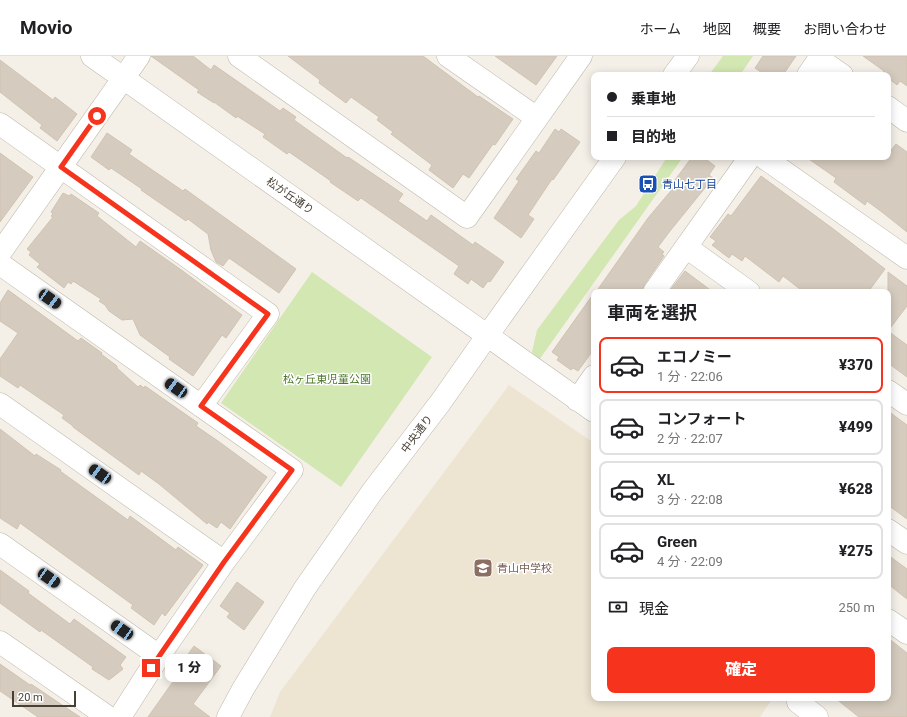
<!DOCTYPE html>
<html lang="ja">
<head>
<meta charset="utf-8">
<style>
	:root { --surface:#fff; --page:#f2f2f2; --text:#202124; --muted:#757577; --line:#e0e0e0; --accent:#f6341d }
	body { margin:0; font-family:Roboto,"Noto Sans JP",sans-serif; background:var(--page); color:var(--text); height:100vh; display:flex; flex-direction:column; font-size:15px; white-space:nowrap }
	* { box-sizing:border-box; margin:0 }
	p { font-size:13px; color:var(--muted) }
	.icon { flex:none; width:22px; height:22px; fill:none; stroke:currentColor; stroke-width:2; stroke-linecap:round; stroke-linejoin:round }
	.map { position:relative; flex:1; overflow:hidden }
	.sheet { position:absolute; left:591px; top:233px; width:300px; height:412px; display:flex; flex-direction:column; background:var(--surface); border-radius:8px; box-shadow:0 2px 10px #0003 }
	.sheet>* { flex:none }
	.hud { position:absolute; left:591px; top:16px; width:300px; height:88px; border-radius:8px; box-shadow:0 2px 10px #0003; display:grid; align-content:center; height:88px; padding:0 16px; background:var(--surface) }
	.scale { position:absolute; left:12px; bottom:10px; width:64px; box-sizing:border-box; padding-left:4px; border:2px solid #474037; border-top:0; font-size:11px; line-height:14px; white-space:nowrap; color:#474037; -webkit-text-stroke:3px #fff; paint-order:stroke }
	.end { position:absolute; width:18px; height:18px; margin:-9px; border:5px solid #f6341d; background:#fff; box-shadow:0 0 0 2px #fff }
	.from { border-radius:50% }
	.bubble { position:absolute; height:28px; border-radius:8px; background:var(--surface); box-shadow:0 2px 10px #0003; font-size:13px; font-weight:800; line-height:28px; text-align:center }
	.car { position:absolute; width:12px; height:24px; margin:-12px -6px; border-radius:5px; box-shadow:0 0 3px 1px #0007; background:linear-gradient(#222 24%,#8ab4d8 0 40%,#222 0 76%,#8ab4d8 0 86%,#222 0) }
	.hud b { display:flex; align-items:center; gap:14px; height:38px; font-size:15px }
	.hud b+b { border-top:1px solid var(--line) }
	.hud i { width:10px; height:10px; background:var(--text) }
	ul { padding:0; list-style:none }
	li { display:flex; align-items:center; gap:12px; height:56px; margin:0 8px 6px; padding:0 8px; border:2px solid var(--line); border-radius:8px }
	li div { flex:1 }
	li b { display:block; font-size:15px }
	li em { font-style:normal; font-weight:800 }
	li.current { border-color:var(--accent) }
	li>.icon { width:36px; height:36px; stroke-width:1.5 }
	h2 { padding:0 16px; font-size:18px; line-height:48px }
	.pay { display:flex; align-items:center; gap:10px; height:44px; padding:0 16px; font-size:15px }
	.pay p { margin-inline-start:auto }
	.action { display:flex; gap:8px; margin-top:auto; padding:8px 16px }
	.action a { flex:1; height:46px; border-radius:8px; background:var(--accent); color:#fff; font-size:16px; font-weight:800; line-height:46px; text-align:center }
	header { display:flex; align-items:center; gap:24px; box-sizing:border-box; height:56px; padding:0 20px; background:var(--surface); border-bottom:1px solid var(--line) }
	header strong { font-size:19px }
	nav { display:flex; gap:22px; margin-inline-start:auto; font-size:14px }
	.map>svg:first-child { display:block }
	.education { fill:#ede4d2 }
	.green { fill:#d2e7b2 }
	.building { fill:#d5cbbe; stroke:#d0c3b1 }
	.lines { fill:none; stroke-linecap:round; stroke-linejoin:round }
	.minor-casing { stroke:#bfb7ab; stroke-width:23 }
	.minor { stroke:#fff; stroke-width:22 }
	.route { stroke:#f6341d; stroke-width:5 }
	.labels { text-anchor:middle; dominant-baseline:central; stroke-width:3; stroke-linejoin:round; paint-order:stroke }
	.transit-label { font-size:11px; fill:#164399; stroke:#fff; text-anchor:start }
	.street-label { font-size:11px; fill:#474037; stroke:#fff }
	.park-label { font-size:11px; fill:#4c782b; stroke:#fff }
	.education-label { font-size:11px; fill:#785e54; stroke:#fff; text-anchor:start }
</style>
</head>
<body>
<header>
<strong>Movio</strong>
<nav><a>ホーム</a><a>地図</a><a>概要</a><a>お問い合わせ</a></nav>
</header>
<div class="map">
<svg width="907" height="661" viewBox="0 0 907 661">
	<rect width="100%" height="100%" fill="#f4f0e8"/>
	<path class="education" d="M 509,329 L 594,387 L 594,642 L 773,642 L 760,661 L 270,661 L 280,636 Z"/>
	<path class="green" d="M 723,0 L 753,0 L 740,19 L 709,19 Z
		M 667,101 L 683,101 L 539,304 L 532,296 L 537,274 L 619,164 L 636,150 Z
		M 312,216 L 432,301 L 341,431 L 221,347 Z"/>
	<path class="building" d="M 151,0 L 193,0 L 211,14 L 214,9 L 280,55 L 283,52 L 296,61 L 294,64 L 347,102 L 348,101 L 403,138 L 398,145 L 427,165 L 431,159 L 473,189 L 475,186 L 504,206 L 490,226 L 488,225 L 483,232 L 471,223 L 468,228 L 454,218 L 459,210 L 361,142 L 358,145 L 330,126 L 331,125 L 289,96 L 287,98 L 263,81 L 265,78 L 237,60 L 236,62 L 214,46 L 214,47 L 197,36 L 199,34 Z
		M 288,0 L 423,0 L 478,41 L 479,40 L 513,63 L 495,89 L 493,88 L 469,122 L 463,118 L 453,132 L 429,114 L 432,109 L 391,78 L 393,76 L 377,64 L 379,61 L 351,41 L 346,47 L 319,27 L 320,24 Z
		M 495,0 L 557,0 L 536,29 Z
		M 763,0 L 796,0 L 783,19 L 765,19 L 755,12 Z
		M 863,0 L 907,0 L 907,30 L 900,25 L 897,29 L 888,22 L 888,19 L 883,19 L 882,18 L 884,15 Z
		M 0,4 L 53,44 L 55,41 L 77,58 L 57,85 L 40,72 L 42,69 L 0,36 Z
		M 555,73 L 559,76 L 561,73 L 580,86 L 553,124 L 552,123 L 528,159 L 534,163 L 521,182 L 494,162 L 519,125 L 516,123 L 536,95 L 539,97 Z
		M 107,77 L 132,94 L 129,98 L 183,135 L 185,133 L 296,213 L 279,237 L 229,202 L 223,210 L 216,206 L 211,194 L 208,178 L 188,163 L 186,165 L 141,134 L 142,133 L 111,112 L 109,114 L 91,101 Z
		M 896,88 L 907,96 L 907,176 L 882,156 L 867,145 L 865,149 L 834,126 L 836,122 L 806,101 L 888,101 L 888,98 Z
		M 0,97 L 33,121 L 0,166 Z
		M 692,101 L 703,101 L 715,110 L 709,119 L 713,122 L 670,175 L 658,191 L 664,196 L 662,198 L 664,200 L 644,229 L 642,236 L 596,236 L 648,162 L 675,130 L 672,128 Z
		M 761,120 L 832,172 L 885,213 L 868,236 L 804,236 L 783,220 L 779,226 L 745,200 L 742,205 L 732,198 L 729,202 L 712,189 L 716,185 L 710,181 L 728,158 L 731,160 Z
		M 63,137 L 69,140 L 71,138 L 99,157 L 97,160 L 136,191 L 140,185 L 180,213 L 242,259 L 226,282 L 222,279 L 193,320 L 169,303 L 170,301 L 140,279 L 133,263 L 122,264 L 109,255 L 105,249 L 99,245 L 101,243 L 73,225 L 71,228 L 68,226 L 64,232 L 37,211 L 40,208 L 29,199 L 31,196 L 27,193 L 53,161 L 51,160 L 53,158 L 51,156 Z
		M 685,215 L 713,236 L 669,236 Z
		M 888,216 L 907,230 L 907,250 L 888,275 L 907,289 L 907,321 L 888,307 Z
		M 8,234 L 78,285 L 81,282 L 102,297 L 101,298 L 117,310 L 117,312 L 138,331 L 140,329 L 144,332 L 145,330 L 198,367 L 196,370 L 218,385 L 267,421 L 230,473 L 221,466 L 217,472 L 208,466 L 207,468 L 159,428 L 141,415 L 139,419 L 73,371 L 73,370 L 62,362 L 64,359 L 20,329 L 18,332 L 0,320 L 0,303 L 18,277 L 0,265 L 0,247 Z
		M 594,237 L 594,293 L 578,315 L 573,312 L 571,314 L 557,304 L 559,301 L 552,296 Z
		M 888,355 L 907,369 L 907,463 L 888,449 Z
		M 0,373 L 35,400 L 36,398 L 61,414 L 60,415 L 128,464 L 130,460 L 176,494 L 178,491 L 203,509 L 165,560 L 162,557 L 154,569 L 131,552 L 133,549 L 20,467 L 17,473 L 0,462 Z
		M 888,499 L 907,513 L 907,543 L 888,528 Z
		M 0,514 L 29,535 L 28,537 L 70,568 L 74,563 L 126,601 L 120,609 L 123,613 L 109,624 L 92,613 L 93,611 L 41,574 L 40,576 L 0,547 Z
		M 237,526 L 264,546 L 244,574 L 227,561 L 230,557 L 220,550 Z
		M 888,582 L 907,597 L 907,661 L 859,661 L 835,642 L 888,642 Z
		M 194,590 L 221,610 L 193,648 L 210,661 L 148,661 L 182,613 L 179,611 Z
		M 0,608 L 30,629 L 31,628 L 80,661 L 38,661 L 0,635 Z"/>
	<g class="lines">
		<g class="minor-casing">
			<path id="minor" d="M 92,0 L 594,355
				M 239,0 L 467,161 L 581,0
				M 448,0 L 537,62
				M 819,3 L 842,19
				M 674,19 L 688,0
				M 808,19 L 821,0
				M 888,51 L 907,65
				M 0,68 L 268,258 L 201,350
				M 763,101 L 907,202
				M 686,191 L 749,236
				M 0,197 L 139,0
				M 0,208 L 292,414 L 224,506 L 159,600 L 120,661
				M 654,236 L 750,101
				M 888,335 L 907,348
				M 577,344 L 594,320
				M 0,348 L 224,506
				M 888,474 L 907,487
				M 0,488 L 159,600
				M 888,564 L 907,577
				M 0,586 L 108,661
				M 798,646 L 817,661
				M 228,661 L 243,633 L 305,532 L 372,436 L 440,347 L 487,280 L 615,101"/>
		</g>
		<use href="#minor" class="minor"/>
	</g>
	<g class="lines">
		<path class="route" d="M 97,60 L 61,111 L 268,258 L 201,350 L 292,414 L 224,506 L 151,612"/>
	</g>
	<defs>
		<g id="bus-square" transform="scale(1)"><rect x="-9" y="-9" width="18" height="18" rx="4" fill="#1a4fb4" stroke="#fff"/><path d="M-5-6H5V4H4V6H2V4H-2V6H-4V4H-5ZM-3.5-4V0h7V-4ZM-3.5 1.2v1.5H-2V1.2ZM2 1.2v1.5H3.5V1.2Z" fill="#fff"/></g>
		<g id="school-square" transform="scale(1)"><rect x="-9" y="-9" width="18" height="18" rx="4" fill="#8d6e63" stroke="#fff"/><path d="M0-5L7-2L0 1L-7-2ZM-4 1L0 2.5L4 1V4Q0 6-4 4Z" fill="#fff"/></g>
	</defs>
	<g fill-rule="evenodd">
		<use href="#bus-square" x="648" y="128"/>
		<use href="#school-square" x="483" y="512"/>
	</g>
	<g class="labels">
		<g class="transit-label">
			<text x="662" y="128">青山七丁目</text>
		</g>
		<g class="street-label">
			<text transform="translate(290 140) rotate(35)">松が丘通り</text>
			<text transform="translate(417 378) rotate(-53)">中央通り</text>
		</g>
		<g class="park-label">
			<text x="327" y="323">松ヶ丘東児童公園</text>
		</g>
		<g class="education-label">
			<text x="497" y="512">青山中学校</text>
		</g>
	</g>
</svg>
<div class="scale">20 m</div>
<i class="end from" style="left:97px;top:60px"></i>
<i class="end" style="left:151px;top:612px"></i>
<div class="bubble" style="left:165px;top:598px;width:48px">1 分</div>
<i class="car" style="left:50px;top:243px;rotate:125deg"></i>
<i class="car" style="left:176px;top:332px;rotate:305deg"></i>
<i class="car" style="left:100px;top:418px;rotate:305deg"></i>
<i class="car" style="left:49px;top:522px;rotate:125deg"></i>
<i class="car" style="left:122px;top:574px;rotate:305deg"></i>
<div class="hud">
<b><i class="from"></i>乗車地</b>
<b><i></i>目的地</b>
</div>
<section class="sheet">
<h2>車両を選択</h2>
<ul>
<li class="current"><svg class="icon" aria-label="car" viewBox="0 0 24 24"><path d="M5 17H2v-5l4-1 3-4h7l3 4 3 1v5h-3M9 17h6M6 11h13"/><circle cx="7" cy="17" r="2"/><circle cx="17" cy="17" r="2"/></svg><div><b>エコノミー</b><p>1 分 · 22:06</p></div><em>¥370</em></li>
<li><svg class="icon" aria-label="car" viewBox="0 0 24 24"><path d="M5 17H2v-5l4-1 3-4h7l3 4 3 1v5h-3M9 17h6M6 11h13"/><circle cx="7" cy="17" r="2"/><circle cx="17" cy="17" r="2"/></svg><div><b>コンフォート</b><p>2 分 · 22:07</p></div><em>¥499</em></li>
<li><svg class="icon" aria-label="car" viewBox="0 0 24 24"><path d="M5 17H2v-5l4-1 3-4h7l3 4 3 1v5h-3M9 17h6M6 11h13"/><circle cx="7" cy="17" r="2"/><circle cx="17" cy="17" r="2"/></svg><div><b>XL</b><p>3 分 · 22:08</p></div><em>¥628</em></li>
<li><svg class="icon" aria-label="car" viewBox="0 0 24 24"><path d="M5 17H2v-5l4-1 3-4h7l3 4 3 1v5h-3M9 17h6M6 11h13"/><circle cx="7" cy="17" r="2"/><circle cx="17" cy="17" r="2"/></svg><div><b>Green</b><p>4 分 · 22:09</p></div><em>¥275</em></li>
</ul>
<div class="pay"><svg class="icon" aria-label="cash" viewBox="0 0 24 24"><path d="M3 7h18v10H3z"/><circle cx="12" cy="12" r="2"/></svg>現金<p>250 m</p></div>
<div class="action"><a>確定</a></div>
</section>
</div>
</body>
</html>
